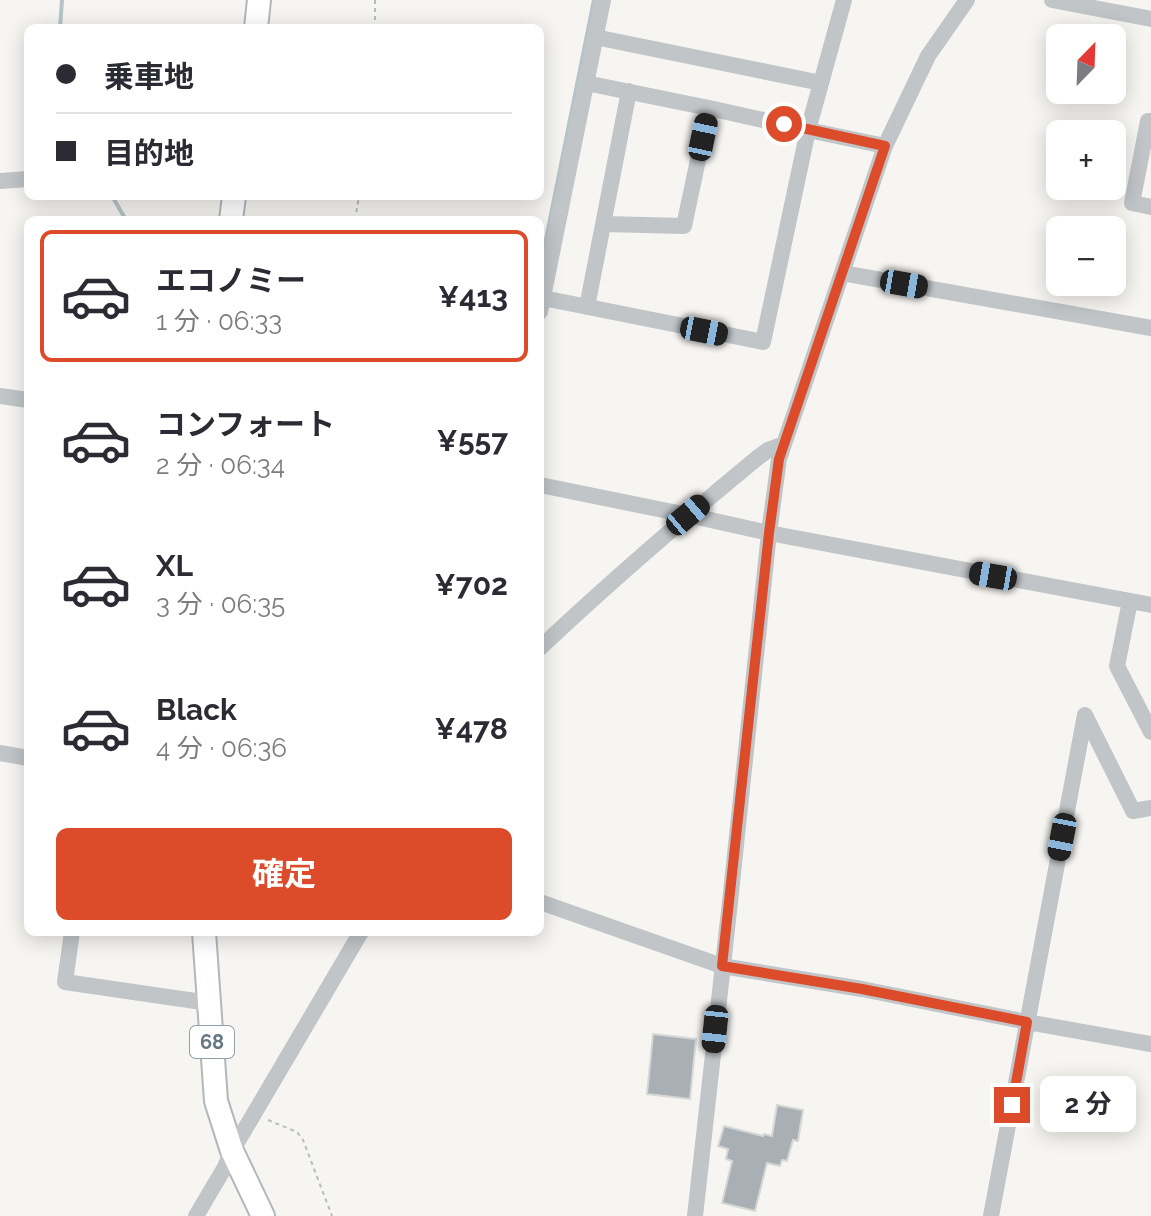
<!DOCTYPE html>
<html lang="ja">
<head>
<meta charset="utf-8">
<style>
	:root { --surface:#fff; --page:#f2f2f3; --text:#2b2b33; --muted:#7c7c81; --line:#e1e1e2; --accent:#dd4c2a }
	body { margin:0; font-family:Raleway,"Noto Sans JP",sans-serif; background:var(--page); color:var(--text); height:100vh; display:flex; flex-direction:column; font-size:30px; white-space:nowrap }
	* { box-sizing:border-box; margin:0 }
	p { font-size:26px; color:var(--muted) }
	.icon { flex:none; width:44px; height:44px; fill:none; stroke:currentColor; stroke-width:2; stroke-linecap:round; stroke-linejoin:round }
	.map { position:relative; flex:1; overflow:hidden }
	.drawer { position:absolute; left:24px; top:216px; width:520px; height:720px; display:flex; flex-direction:column; background:var(--surface); border-radius:12px; box-shadow:0 4px 20px #0003 }
	.drawer>* { flex:none }
	.banner { position:absolute; left:24px; top:24px; width:520px; height:176px; border-radius:12px; box-shadow:0 4px 20px #0003; display:grid; align-content:center; height:176px; padding:0 32px; background:var(--surface) }
	.needle { width:52px; rotate:23deg }
	.buttons { position:absolute; left:1046px; top:24px; display:grid; gap:16px }
	.buttons a { display:grid; place-items:center; width:80px; height:80px; border-radius:12px; background:var(--surface); box-shadow:0 4px 20px #0003; font-size:40px }
	.end { position:absolute; width:36px; height:36px; margin:-18px; border:10px solid #dd4c2a; background:#fff; box-shadow:0 0 0 4px #fff }
	.from { border-radius:50% }
	.bubble { position:absolute; height:56px; border-radius:12px; background:var(--surface); box-shadow:0 4px 20px #0003; font-size:26px; font-weight:700; line-height:56px; text-align:center }
	.car { position:absolute; width:24px; height:48px; margin:-24px -12px; border-radius:10px; box-shadow:0 0 6px 2px #0007; background:linear-gradient(#222 24%,#8ab4d8 0 40%,#222 0 76%,#8ab4d8 0 86%,#222 0) }
	.banner b { display:flex; align-items:center; gap:28px; height:76px; font-size:30px }
	.banner b+b { border-top:2px solid var(--line) }
	.banner i { width:20px; height:20px; background:var(--text) }
	ul { padding:14px 0 0; list-style:none }
	li { display:flex; align-items:center; gap:24px; height:132px; margin:0 16px 12px; padding:0 16px; border:4px solid transparent; border-radius:12px }
	li div { flex:1 }
	li b { display:block; font-size:30px }
	li em { font-style:normal; font-weight:700 }
	li.selected { border-color:var(--accent) }
	li>.icon { width:72px; height:72px; stroke-width:1.5 }
	.primary-button { display:flex; gap:16px; margin-top:auto; padding:16px 32px }
	.primary-button a { flex:1; height:92px; border-radius:12px; background:var(--accent); color:#fff; font-size:32px; font-weight:700; line-height:92px; text-align:center }
	.map>svg:first-child { display:block }
	.lines { fill:none; stroke-linecap:round; stroke-linejoin:round }
	.stream { stroke:#b7c4c7; stroke-width:4 }
	.building { fill:#a8b0b5; stroke:#d7d7d5; stroke-width:2 }
	.major-casing { stroke:#b2b7ba; stroke-width:26 }
	.path { stroke:#b9bcbe; stroke-width:2; stroke-dasharray:4 4; stroke-linecap:butt }
	.minor { stroke:#c1c5c8; stroke-width:16 }
	.major { stroke:#fff; stroke-width:22 }
	.route { stroke:#dd4c2a; stroke-width:10 }
	.labels { text-anchor:middle; dominant-baseline:central; stroke-width:8; stroke-linejoin:round; paint-order:stroke }
	.shield { fill:#fff; stroke:#93a0a8; stroke-width:2 }
	.shield-label { font-size:20px; font-weight:bold; fill:#657782 }
</style>
</head>
<body>
<div class="map">
<svg width="1151" height="1216" viewBox="0 0 1151 1216">
	<rect width="100%" height="100%" fill="#f6f5f2"/>
	<g class="lines">
		<path class="stream" d="M 60,28 L 62,0
			M 112,196 L 126,220
			M 540,269 L 594,0"/>
	</g>
	<path class="building" d="M 653,1034 L 696,1039 L 690,1099 L 647,1094 Z
		M 777,1105 L 803,1110 L 798,1141 L 793,1140 L 787,1161 L 782,1160 L 780,1166 L 767,1163 L 755,1211 L 722,1203 L 732,1161 L 726,1159 L 728,1149 L 718,1146 L 724,1126 L 763,1136 L 764,1134 L 772,1136 Z"/>
	<g class="lines">
		<g class="major-casing">
			<path id="major" d="M 256,28 L 259,0
				M 231,220 L 234,196
				M 204,932 L 216,1101 L 232,1151 L 263,1216"/>
		</g>
		<path class="path" d="M 375,28 L 375,0
			M 355,220 L 359,196
			M 268,1120 L 297,1132 L 303,1140 L 332,1216"/>
		<path class="minor" d="M 844,0 L 808,130 L 885,146
			M 1052,0 L 1151,19
			M 595,37 L 821,83
			M 1151,121 L 1148,121 L 1132,203 L 1151,207
			M 0,181 L 28,179
			M 604,224 L 684,226 L 709,108
			M 842,273 L 1151,328
			M 543,298 L 763,342 L 808,130 L 709,108 L 586,83
			M 587,307 L 629,91
			M 540,312 L 603,0
			M 0,396 L 28,400
			M 540,485 L 688,515 L 769,533 L 1151,605
			M 1130,601 L 1117,666 L 1151,732
			M 540,648 C 610,582 682,520 756,459 L 768,450 L 784,444
			M 1085,715 L 1133,811 L 1151,808
			M 0,753 L 28,758
			M 540,902 L 722,966 L 862,989 L 1027,1022 L 1151,1044
			M 72,932 L 65,982 L 209,1003
			M 196,1216 L 225,1167 L 232,1151 L 361,932
			M 695,1216 L 729,911 L 769,533 L 779,459 L 885,146 L 928,56 L 967,0
			M 991,1216 L 1085,715"/>
		<use href="#major" class="major"/>
	</g>
	<g class="lines">
		<path class="route" d="M 784,124 L 885,146 L 779,459 L 769,533 L 722,966 L 862,989 L 1027,1022 L 1012,1105"/>
	</g>
	<g class="labels">
		<rect class="shield" x="190" y="1026" width="44" height="32" rx="6"/>
		<g class="shield-label">
			<text x="212" y="1042">68</text>
		</g>
	</g>
</svg>
<div class="buttons">
<a><svg class="needle" viewBox="-14 -14 28 28"><path d="M0-13l5 13h-10z" fill="#e53935"/><path d="M0 13l5-13h-10z" fill="#7c7c81"/></svg></a>
<a>+</a>
<a>−</a>
</div>
<i class="end from" style="left:784px;top:124px"></i>
<i class="end" style="left:1012px;top:1105px"></i>
<div class="bubble" style="left:1040px;top:1076px;width:96px">2 分</div>
<i class="car" style="left:703px;top:137px;rotate:12deg"></i>
<i class="car" style="left:904px;top:284px;rotate:100deg"></i>
<i class="car" style="left:704px;top:331px;rotate:101deg"></i>
<i class="car" style="left:688px;top:515px;rotate:50deg"></i>
<i class="car" style="left:993px;top:576px;rotate:280deg"></i>
<i class="car" style="left:1062px;top:837px;rotate:191deg"></i>
<i class="car" style="left:715px;top:1029px;rotate:186deg"></i>
<div class="banner">
<b><i class="from"></i>乗車地</b>
<b><i></i>目的地</b>
</div>
<section class="drawer">
<ul>
<li class="selected"><svg class="icon" aria-label="car" viewBox="0 0 24 24"><path d="M5 17H2v-5l4-1 3-4h7l3 4 3 1v5h-3M9 17h6M6 11h13"/><circle cx="7" cy="17" r="2"/><circle cx="17" cy="17" r="2"/></svg><div><b>エコノミー</b><p>1 分 · 06:33</p></div><em>¥413</em></li>
<li><svg class="icon" aria-label="car" viewBox="0 0 24 24"><path d="M5 17H2v-5l4-1 3-4h7l3 4 3 1v5h-3M9 17h6M6 11h13"/><circle cx="7" cy="17" r="2"/><circle cx="17" cy="17" r="2"/></svg><div><b>コンフォート</b><p>2 分 · 06:34</p></div><em>¥557</em></li>
<li><svg class="icon" aria-label="car" viewBox="0 0 24 24"><path d="M5 17H2v-5l4-1 3-4h7l3 4 3 1v5h-3M9 17h6M6 11h13"/><circle cx="7" cy="17" r="2"/><circle cx="17" cy="17" r="2"/></svg><div><b>XL</b><p>3 分 · 06:35</p></div><em>¥702</em></li>
<li><svg class="icon" aria-label="car" viewBox="0 0 24 24"><path d="M5 17H2v-5l4-1 3-4h7l3 4 3 1v5h-3M9 17h6M6 11h13"/><circle cx="7" cy="17" r="2"/><circle cx="17" cy="17" r="2"/></svg><div><b>Black</b><p>4 分 · 06:36</p></div><em>¥478</em></li>
</ul>
<div class="primary-button"><a>確定</a></div>
</section>
</div>
</body>
</html>
